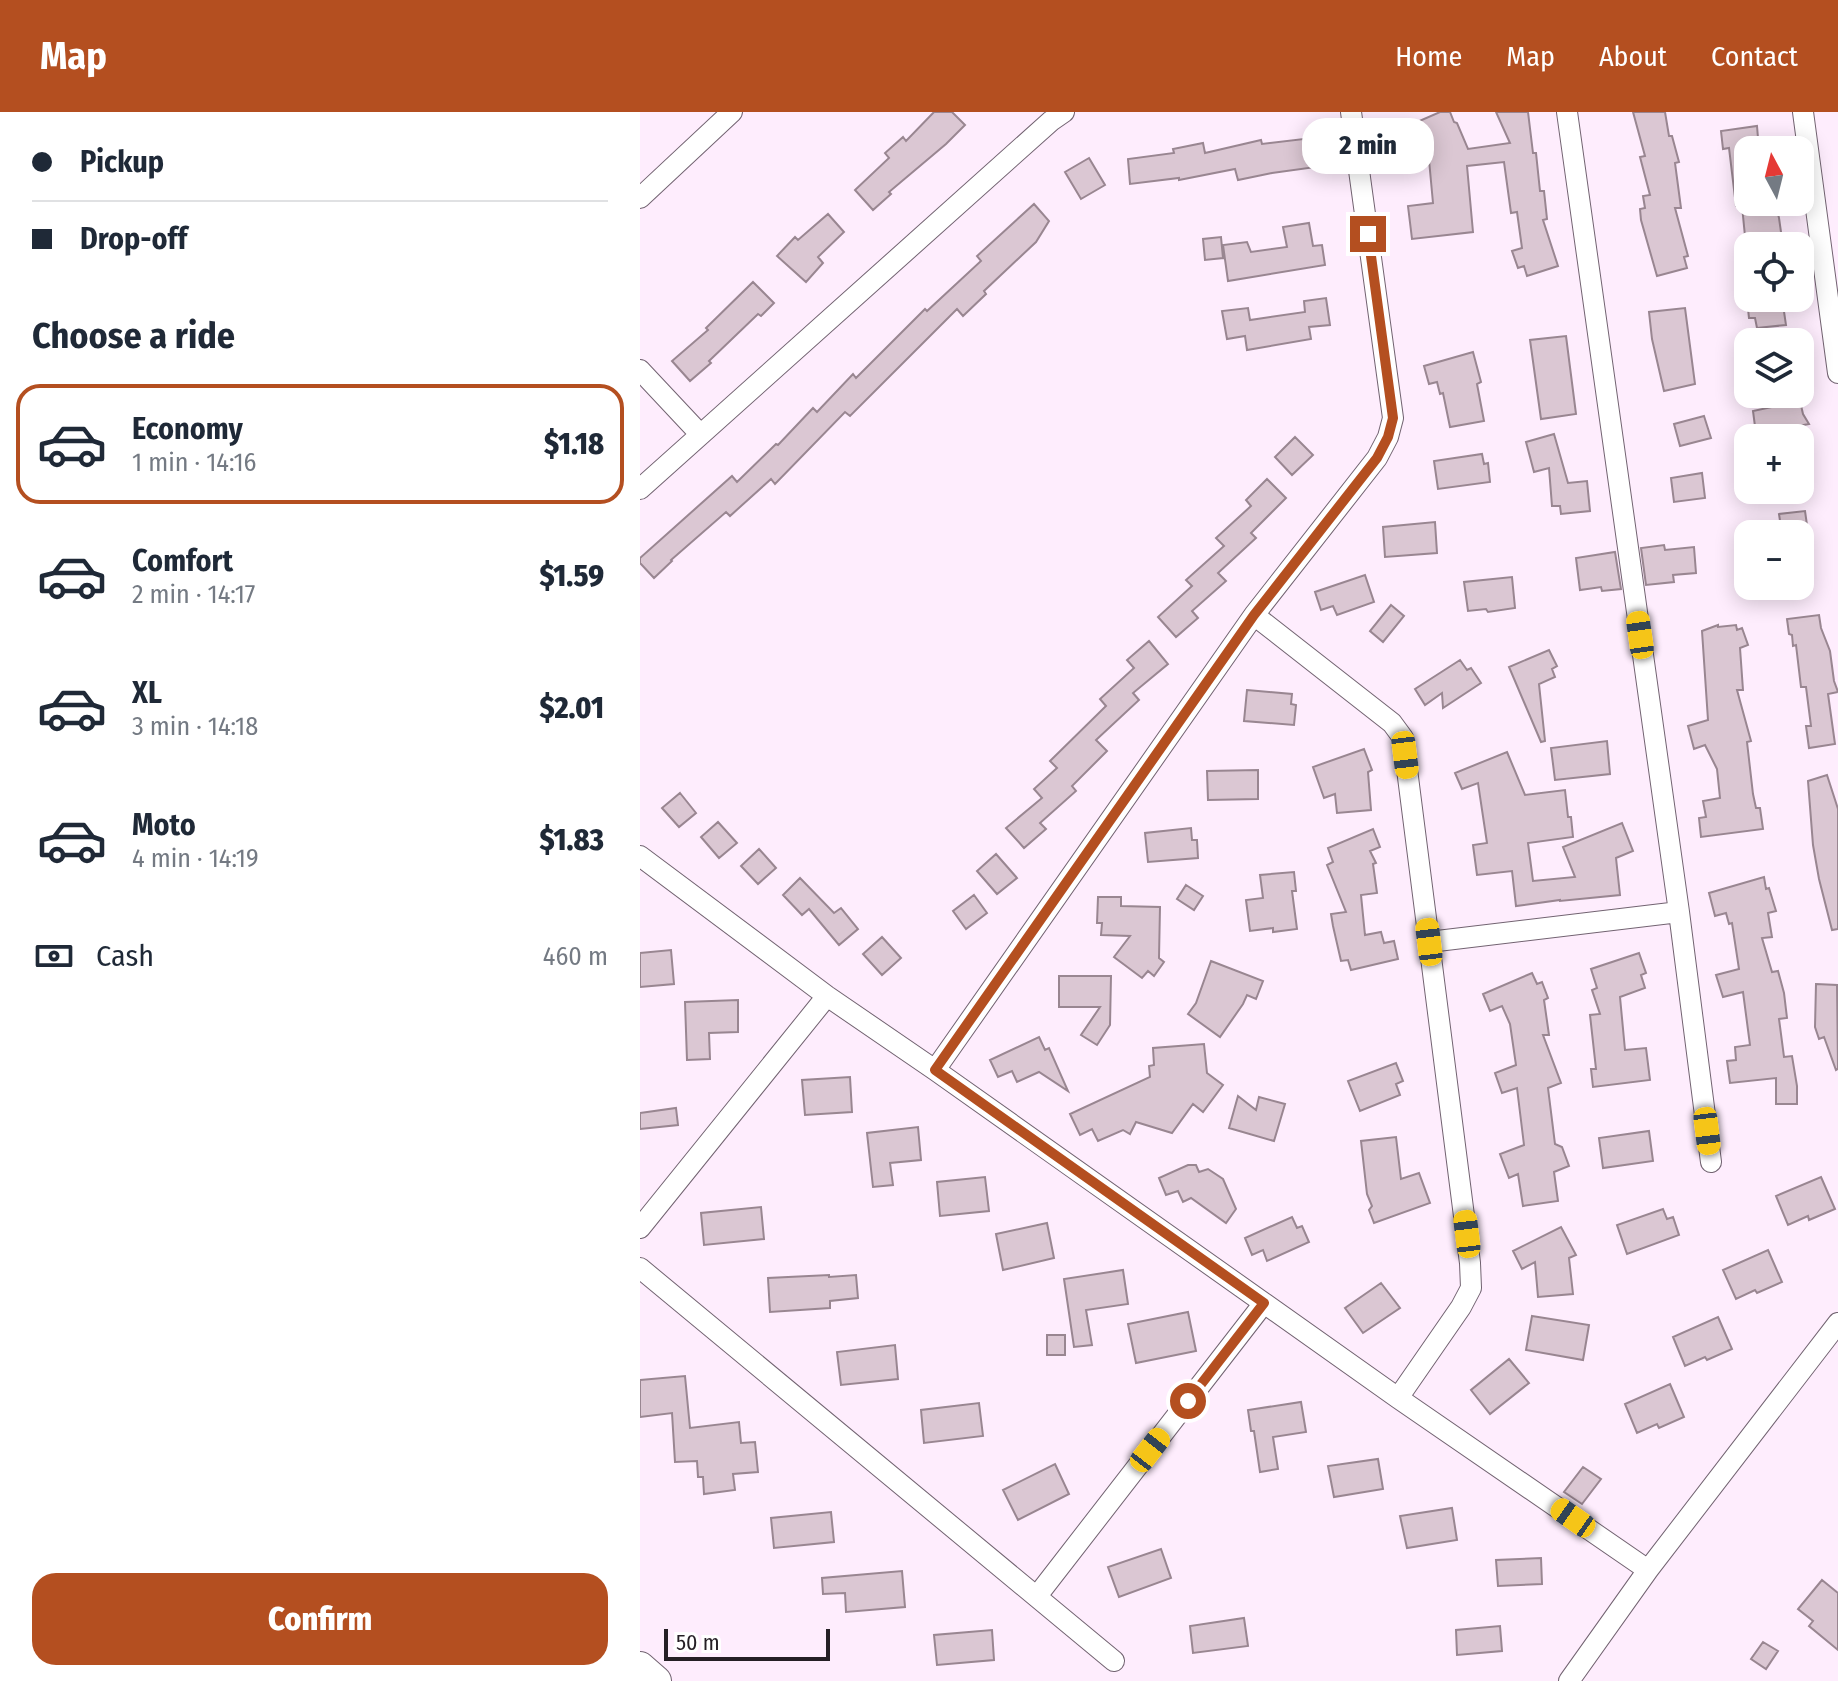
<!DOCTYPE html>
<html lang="en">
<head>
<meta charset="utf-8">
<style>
	:root { --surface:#fff; --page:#f2f2f3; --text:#1f2937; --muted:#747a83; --line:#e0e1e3; --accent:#b44f20 }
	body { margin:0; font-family:"Fira Sans Condensed",sans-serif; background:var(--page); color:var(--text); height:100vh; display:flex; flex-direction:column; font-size:30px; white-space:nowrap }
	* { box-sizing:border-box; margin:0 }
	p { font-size:26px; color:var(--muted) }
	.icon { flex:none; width:44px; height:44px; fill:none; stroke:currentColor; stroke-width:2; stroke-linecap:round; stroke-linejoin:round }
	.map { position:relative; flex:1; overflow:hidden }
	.details { display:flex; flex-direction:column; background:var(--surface); width:640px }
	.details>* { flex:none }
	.top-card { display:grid; align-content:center; height:176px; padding:0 32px; background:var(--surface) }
	.needle { width:52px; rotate:353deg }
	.buttons { position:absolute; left:1094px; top:24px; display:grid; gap:16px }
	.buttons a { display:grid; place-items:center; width:80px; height:80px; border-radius:16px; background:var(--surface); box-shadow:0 4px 20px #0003; font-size:40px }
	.scale { position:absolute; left:24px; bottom:20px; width:166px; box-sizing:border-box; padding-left:8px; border:4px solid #251f25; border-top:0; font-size:22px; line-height:28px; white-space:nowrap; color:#251f25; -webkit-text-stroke:6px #fff; paint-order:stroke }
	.end { position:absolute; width:36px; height:36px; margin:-18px; border:10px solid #b44f20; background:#fff; box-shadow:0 0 0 4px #fff }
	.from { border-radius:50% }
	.bubble { position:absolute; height:56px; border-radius:24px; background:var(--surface); box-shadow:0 4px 20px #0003; font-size:26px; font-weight:800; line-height:56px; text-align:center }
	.car { position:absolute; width:24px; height:48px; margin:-24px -12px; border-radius:10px; box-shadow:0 0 6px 2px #0007; background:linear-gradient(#f5c518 24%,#345 0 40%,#f5c518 0 76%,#345 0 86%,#f5c518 0) }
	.top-card b { display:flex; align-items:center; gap:28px; height:76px; font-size:30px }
	.top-card b+b { border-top:2px solid var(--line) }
	.top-card i { width:20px; height:20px; background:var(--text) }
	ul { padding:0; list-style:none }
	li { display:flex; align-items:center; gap:24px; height:120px; margin:0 16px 12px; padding:0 16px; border:4px solid transparent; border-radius:24px }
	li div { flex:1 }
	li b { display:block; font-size:30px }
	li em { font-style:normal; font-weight:800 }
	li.current { border-color:var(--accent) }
	li>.icon { width:72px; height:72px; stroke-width:1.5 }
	h2 { padding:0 32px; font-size:36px; line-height:96px }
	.pay { display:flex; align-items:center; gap:20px; height:88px; padding:0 32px; font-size:30px }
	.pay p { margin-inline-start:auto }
	.primary-button { display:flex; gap:16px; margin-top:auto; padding:16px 32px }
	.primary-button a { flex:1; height:92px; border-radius:24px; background:var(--accent); color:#fff; font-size:32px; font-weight:800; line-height:92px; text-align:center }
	header { display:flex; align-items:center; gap:48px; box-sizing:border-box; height:112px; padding:0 40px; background:var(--accent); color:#fff }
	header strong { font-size:38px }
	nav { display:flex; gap:44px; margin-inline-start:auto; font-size:28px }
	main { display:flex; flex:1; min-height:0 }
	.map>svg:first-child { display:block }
	.building { fill:#dbc7d3; stroke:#998691; stroke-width:2 }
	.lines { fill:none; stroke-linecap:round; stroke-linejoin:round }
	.minor-casing { stroke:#726371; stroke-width:22 }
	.secondary-casing { stroke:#726371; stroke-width:32 }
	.minor { stroke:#fff; stroke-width:20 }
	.secondary { stroke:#fff; stroke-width:30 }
	.route { stroke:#b44f20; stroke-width:10 }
</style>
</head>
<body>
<header>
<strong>Map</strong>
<nav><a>Home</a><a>Map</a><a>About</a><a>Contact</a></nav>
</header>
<main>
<section class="details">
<div class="top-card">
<b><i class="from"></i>Pickup</b>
<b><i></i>Drop-off</b>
</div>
<h2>Choose a ride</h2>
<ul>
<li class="current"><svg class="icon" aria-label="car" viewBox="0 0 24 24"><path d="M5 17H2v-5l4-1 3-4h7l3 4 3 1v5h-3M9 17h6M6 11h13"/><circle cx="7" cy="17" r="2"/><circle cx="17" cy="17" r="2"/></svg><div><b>Economy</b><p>1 min · 14:16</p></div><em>$1.18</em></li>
<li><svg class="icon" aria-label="car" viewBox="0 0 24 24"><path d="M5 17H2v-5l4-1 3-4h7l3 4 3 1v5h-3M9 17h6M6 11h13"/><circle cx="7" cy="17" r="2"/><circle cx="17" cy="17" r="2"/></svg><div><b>Comfort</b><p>2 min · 14:17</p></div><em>$1.59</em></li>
<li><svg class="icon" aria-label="car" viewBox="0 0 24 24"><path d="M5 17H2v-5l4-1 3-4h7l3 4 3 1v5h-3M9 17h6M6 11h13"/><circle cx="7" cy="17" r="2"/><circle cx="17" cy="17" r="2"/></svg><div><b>XL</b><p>3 min · 14:18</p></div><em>$2.01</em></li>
<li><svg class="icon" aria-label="car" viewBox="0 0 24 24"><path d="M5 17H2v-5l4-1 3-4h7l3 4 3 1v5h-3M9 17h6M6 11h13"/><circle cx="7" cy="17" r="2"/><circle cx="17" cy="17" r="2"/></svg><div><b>Moto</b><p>4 min · 14:19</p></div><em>$1.83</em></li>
</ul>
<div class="pay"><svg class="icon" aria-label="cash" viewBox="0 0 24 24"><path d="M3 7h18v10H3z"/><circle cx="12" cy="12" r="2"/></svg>Cash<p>460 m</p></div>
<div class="primary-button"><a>Confirm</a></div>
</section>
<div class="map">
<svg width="1198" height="1569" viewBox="0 0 1198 1569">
	<rect width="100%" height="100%" fill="#feedfd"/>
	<path class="building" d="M 294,0 L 312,0 L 325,13 L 306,32 L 249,80 L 251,82 L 233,98 L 215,78 L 249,46 L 245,41 L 263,25 L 266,29 Z
		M 800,0 L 810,0 L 814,10 L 817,11 L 828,37 L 870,31 L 856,0 L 888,0 L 893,41 L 896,41 L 900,79 L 904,79 L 907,107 L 903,108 L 918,154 L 887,164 L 884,154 L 878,156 L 872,139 L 882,136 L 877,100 L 871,101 L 864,50 L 827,54 L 833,120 L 772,127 L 768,94 L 793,91 L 788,37 L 782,40 L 778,30 L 768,34 L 761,17 Z
		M 993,0 L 1025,0 L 1029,24 L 1032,24 L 1039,50 L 1035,51 L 1041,96 L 1035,96 L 1048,144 L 1044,145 L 1047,156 L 1017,164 L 1001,108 L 1000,97 L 1005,96 L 1003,84 L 1010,83 L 1000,45 L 1005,44 Z
		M 1117,14 L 1119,38 L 1108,38 L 1108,90 L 1135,90 L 1139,106 L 1143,134 L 1106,134 L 1102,94 L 1096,94 L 1089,36 L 1083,37 L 1081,19 Z
		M 672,26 L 676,55 L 632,61 L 598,68 L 595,57 L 539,68 L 539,66 L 490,72 L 488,47 L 534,41 L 533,37 L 563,31 L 565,41 L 621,28 L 622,32 Z
		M 449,46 L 465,73 L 441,87 L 425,60 Z
		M 394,92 L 409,109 L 396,130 L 344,179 L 346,182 L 323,204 L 317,197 L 210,304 L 205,300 L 135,372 L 131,367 L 90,404 L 86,400 L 31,448 L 32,449 L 14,466 L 0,451 L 0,446 L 92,364 L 97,370 L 136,332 L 138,333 L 173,296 L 177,300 L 213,262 L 216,266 L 285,197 L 287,199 L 341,149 L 337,144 Z
		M 188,102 L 204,120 L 178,145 L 183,151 L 166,170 L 137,144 L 155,125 L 158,128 Z
		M 669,111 L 673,134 L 682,133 L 685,153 L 588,169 L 583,133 L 607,130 L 611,140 L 647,135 L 643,115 Z
		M 581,125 L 583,146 L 565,148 L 563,127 Z
		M 113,170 L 134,191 L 121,204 L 118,202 L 69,249 L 71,251 L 50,269 L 32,249 L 68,218 L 66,216 Z
		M 686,186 L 690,213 L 669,215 L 671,227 L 607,238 L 605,224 L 587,227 L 582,199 L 608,196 L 610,208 L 665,200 L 664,189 Z
		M 1126,186 L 1142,186 L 1146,213 L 1117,216 L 1115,206 L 1109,206 L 1107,188 Z
		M 1045,196 L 1055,272 L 1024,279 L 1012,227 L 1009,200 Z
		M 926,224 L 936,302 L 901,307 L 890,228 Z
		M 833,240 L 841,270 L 837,272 L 844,309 L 810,315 L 803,281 L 800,282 L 797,270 L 789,272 L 784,254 Z
		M 1160,289 L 1163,302 L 1169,312 L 1116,322 L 1113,299 Z
		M 1064,304 L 1071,326 L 1040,334 L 1034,312 Z
		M 914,322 L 928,371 L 947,369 L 950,399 L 921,402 L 920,394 L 912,394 L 909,356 L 894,360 L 886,330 Z
		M 655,325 L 673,343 L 652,363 L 635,345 Z
		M 842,342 L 844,352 L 848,351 L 850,370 L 798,377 L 794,349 Z
		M 1062,361 L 1065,386 L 1034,390 L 1031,366 Z
		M 627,367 L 646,386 L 611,421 L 616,426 L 578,461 L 586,469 L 552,499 L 558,506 L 536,525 L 518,505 L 552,474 L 546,468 L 584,434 L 576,426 L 611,394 L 606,388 Z
		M 1165,399 L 1168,420 L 1142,422 L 1139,402 Z
		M 795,410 L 797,441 L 745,445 L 743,415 Z
		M 1024,433 L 1025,438 L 1054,435 L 1056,461 L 1033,463 L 1034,470 L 1006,473 L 1001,436 Z
		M 975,440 L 981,477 L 962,479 L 961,475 L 940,478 L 936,446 Z
		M 725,463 L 734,490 L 697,503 L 693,494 L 681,498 L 675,480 Z
		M 872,465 L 875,496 L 848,500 L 846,497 L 828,499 L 824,470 Z
		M 751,493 L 764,504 L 743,530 L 730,519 Z
		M 1179,503 L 1181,516 L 1190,539 L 1194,569 L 1198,580 L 1188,582 L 1195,632 L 1169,636 L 1166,614 L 1171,614 L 1166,575 L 1161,575 L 1156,533 L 1153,534 L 1152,523 L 1149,522 L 1147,507 Z
		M 1078,513 L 1078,515 L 1096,513 L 1097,518 L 1102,516 L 1108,533 L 1100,536 L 1103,578 L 1097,578 L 1111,629 L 1107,630 L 1113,682 L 1116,696 L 1120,696 L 1123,717 L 1061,725 L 1059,706 L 1066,705 L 1063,689 L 1080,686 L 1077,657 L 1065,633 L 1054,637 L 1048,614 L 1068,608 L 1062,519 Z
		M 509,529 L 528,552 L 493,581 L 499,588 L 456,628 L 467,639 L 432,674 L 436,679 L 400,711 L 406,717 L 384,736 L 366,716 L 402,686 L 394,677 L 417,656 L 410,649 L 466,594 L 460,587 L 494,556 L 487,548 Z
		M 909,538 L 917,554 L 912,557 L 915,565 L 899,572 L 905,629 L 901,630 L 869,555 Z
		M 820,548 L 827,558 L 831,556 L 841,571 L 803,596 L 802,581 L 785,593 L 775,577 Z
		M 607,578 L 652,582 L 651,592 L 656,593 L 654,613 L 604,609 Z
		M 967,629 L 970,662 L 915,668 L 911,636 Z
		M 724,637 L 732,658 L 728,660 L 731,698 L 697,701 L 695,682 L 684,686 L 673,655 Z
		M 867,640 L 885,683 L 925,678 L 928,705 L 931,705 L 933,725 L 888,731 L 893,769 L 935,765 L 923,735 L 982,711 L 993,739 L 976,746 L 980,783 L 920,789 L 920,788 L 876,794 L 872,759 L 837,763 L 833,733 L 847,731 L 838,671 L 822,677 L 815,661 Z
		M 618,658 L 618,687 L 568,688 L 567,659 Z
		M 1187,663 L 1198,697 L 1198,817 L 1192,818 L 1179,767 L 1173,733 L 1168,669 Z
		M 40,681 L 56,701 L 39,715 L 22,696 Z
		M 78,710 L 97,731 L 79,746 L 61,725 Z
		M 551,716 L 552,728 L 557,728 L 558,746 L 508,750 L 505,721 Z
		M 733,717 L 740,735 L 730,739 L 736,751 L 733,752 L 737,781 L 721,783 L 725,823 L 741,820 L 744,831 L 754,829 L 758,847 L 711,858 L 708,848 L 701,849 L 693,814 L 691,802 L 706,800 L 687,753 L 693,750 L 688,736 Z
		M 119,737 L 136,756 L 118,772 L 101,754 Z
		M 356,742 L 377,766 L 357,782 L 337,759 Z
		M 654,760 L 656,779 L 652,779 L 657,817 L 633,820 L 633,816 L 610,819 L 606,788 L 623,786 L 620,763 Z
		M 1124,765 L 1126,777 L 1129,776 L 1136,799 L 1128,801 L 1132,825 L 1122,826 L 1132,860 L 1138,859 L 1144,881 L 1147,906 L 1139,907 L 1144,945 L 1152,944 L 1157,974 L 1157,992 L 1136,992 L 1136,966 L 1090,971 L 1087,949 L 1096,948 L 1095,935 L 1110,933 L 1103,880 L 1083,885 L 1076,863 L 1099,857 L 1092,811 L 1089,812 L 1086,801 L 1075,804 L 1069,781 Z
		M 160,766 L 194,801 L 201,796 L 218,817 L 199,833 L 169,797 L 162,803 L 143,783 Z
		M 546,773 L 563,784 L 554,798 L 537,787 Z
		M 334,783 L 347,801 L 326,817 L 313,799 Z
		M 458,785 L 481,785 L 481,794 L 520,795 L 519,846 L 524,850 L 514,864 L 508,859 L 502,866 L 474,845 L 490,824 L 461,823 L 462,811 L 457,811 Z
		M 242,825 L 261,846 L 242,863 L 223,842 Z
		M 31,838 L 34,872 L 0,875 L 0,841 Z
		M 999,841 L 1006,861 L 1001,863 L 1005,876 L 980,885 L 985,938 L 1006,936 L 1010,968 L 953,975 L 951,957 L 956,957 L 950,903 L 960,902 L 952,878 L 957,876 L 951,857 Z
		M 571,849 L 623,869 L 616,887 L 607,883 L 603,892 L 580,925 L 548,902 L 556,891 Z
		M 892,861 L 897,872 L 902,870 L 908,886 L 904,888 L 909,923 L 903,923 L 921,971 L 908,976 L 915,1032 L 922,1035 L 929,1054 L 914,1060 L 918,1089 L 883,1094 L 878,1062 L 869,1066 L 860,1042 L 884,1033 L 877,976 L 862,981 L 855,961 L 876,953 L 870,912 L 862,894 L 850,899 L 843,882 Z
		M 419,864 L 471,864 L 470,913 L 457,933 L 441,923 L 460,895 L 419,895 Z
		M 1176,872 L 1197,873 L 1198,957 L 1196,958 L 1184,925 L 1179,927 L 1175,915 Z
		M 98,888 L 98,920 L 69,921 L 70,947 L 47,948 L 45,890 Z
		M 399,925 L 405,938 L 409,936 L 428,979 L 399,960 L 377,970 L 372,959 L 358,965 L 350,948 Z
		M 564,932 L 567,961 L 583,973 L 563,1000 L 553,992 L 532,1021 L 496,1010 L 490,1022 L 483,1018 L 458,1029 L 452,1017 L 440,1023 L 430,1002 L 510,965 L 509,954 L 514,953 L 513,936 Z
		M 756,951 L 763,969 L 756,972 L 760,983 L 720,999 L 708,969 Z
		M 210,965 L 212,1000 L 165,1003 L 162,968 Z
		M 598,984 L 616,998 L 619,985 L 645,992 L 634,1029 L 589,1016 Z
		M 36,996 L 38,1013 L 0,1017 L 0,1001 Z
		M 278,1015 L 281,1048 L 250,1051 L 253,1073 L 233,1075 L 227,1021 Z
		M 1009,1019 L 1013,1049 L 963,1056 L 959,1026 Z
		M 756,1025 L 761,1067 L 779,1061 L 790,1091 L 734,1111 L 729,1098 L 732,1094 L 727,1082 L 721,1029 Z
		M 548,1053 L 556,1053 L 559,1060 L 568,1057 L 583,1067 L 596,1097 L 586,1111 L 551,1086 L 543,1090 L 538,1079 L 526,1083 L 519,1066 Z
		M 345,1065 L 349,1099 L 300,1104 L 297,1070 Z
		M 1181,1065 L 1195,1097 L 1169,1108 L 1168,1104 L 1148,1113 L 1136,1084 Z
		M 121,1095 L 124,1127 L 64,1133 L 61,1101 Z
		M 1023,1097 L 1027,1107 L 1033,1105 L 1039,1123 L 987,1142 L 977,1113 Z
		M 652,1105 L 657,1116 L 662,1114 L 669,1130 L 627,1149 L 623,1138 L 612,1143 L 605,1126 Z
		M 407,1111 L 414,1146 L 363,1158 L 356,1122 Z
		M 921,1115 L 936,1143 L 929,1146 L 933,1182 L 898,1185 L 895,1150 L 882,1157 L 873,1139 Z
		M 1128,1138 L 1142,1170 L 1117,1181 L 1115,1178 L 1096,1187 L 1083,1158 Z
		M 483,1158 L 488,1192 L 446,1198 L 452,1233 L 434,1235 L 424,1167 Z
		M 189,1163 L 189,1165 L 216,1163 L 218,1186 L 190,1189 L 190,1196 L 130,1200 L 128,1166 Z
		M 741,1171 L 760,1196 L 723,1221 L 705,1196 Z
		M 548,1200 L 556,1239 L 496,1251 L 488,1212 Z
		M 892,1204 L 949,1213 L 943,1248 L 886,1238 Z
		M 1078,1205 L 1092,1237 L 1067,1248 L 1065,1245 L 1045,1254 L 1033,1225 Z
		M 407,1223 L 425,1223 L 425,1243 L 407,1243 Z
		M 255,1233 L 258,1267 L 201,1273 L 197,1240 Z
		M 869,1247 L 889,1271 L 850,1302 L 831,1278 Z
		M 45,1264 L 50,1316 L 99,1310 L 101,1331 L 115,1330 L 118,1360 L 93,1362 L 95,1378 L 64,1382 L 63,1365 L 58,1365 L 57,1349 L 35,1350 L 32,1301 L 0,1305 L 0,1268 Z
		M 1030,1272 L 1044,1305 L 1019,1316 L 1017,1312 L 997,1321 L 985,1292 Z
		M 661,1290 L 666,1320 L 633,1325 L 638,1357 L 620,1360 L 614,1319 L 611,1319 L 608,1298 Z
		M 339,1291 L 343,1324 L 284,1331 L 281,1298 Z
		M 738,1347 L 743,1377 L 694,1385 L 688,1354 Z
		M 415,1352 L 429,1382 L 378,1408 L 363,1378 Z
		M 943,1355 L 961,1367 L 942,1392 L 924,1380 Z
		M 812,1396 L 817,1428 L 767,1436 L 760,1404 Z
		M 191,1400 L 194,1430 L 134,1436 L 131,1406 Z
		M 521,1437 L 531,1466 L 479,1485 L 468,1455 Z
		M 901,1446 L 902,1472 L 858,1474 L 856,1448 Z
		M 262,1459 L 265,1495 L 206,1500 L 205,1481 L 183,1482 L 182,1466 Z
		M 1182,1468 L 1198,1481 L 1198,1538 L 1169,1514 L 1173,1509 L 1158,1497 Z
		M 604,1506 L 608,1534 L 553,1541 L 550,1514 Z
		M 860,1514 L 862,1539 L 817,1543 L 816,1518 Z
		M 352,1518 L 354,1548 L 297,1553 L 294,1523 Z
		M 1123,1530 L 1138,1539 L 1126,1557 L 1111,1547 Z"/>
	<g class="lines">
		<g class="minor-casing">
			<path id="minor" d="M 1163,0 L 1198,261
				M 0,86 L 92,0
				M 0,258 L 60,322
				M 0,377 L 411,9 L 424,0
				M 614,503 L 752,611 L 763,626 L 830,1151 L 831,1176 L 821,1195 L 758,1286
				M 0,744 L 187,884 L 295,958 L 758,1286 L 1008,1458
				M 1039,800 L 1071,1050
				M 789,830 L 1039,800 L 927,0
				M 295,958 L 614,503 L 737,346 L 748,325 L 753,306 L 711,0
				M 0,1116 L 187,884
				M 0,1156 L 474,1549
				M 397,1484 L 624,1191
				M 929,1569 L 1008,1458 L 1198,1211"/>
		</g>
		<g class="secondary-casing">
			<path id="secondary" d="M 0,1555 L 16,1569"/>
		</g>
		<use href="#minor" class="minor"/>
		<use href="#secondary" class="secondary"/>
	</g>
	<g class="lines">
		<path class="route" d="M 548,1289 L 624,1191 L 295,958 L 614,503 L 737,346 L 748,325 L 753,306 L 728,122"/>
	</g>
</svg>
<div class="buttons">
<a><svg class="needle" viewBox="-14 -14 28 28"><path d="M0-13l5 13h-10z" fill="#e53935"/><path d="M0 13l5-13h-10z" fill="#747a83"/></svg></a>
<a><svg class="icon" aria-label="locate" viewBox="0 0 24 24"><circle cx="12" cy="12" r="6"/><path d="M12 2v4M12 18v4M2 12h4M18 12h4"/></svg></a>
<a><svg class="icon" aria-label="layers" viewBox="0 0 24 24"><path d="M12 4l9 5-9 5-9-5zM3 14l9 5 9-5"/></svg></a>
<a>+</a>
<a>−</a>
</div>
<div class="scale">50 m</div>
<i class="end from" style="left:548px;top:1289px"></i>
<i class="end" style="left:728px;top:122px"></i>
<div class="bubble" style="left:662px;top:6px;width:132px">2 min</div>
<i class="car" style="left:1000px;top:523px;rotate:352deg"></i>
<i class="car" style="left:765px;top:643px;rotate:173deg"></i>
<i class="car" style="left:789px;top:830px;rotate:353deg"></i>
<i class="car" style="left:1067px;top:1019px;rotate:173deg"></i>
<i class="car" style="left:827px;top:1122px;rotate:353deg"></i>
<i class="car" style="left:510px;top:1338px;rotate:38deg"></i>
<i class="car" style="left:933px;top:1406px;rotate:305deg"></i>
</div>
</main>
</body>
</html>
